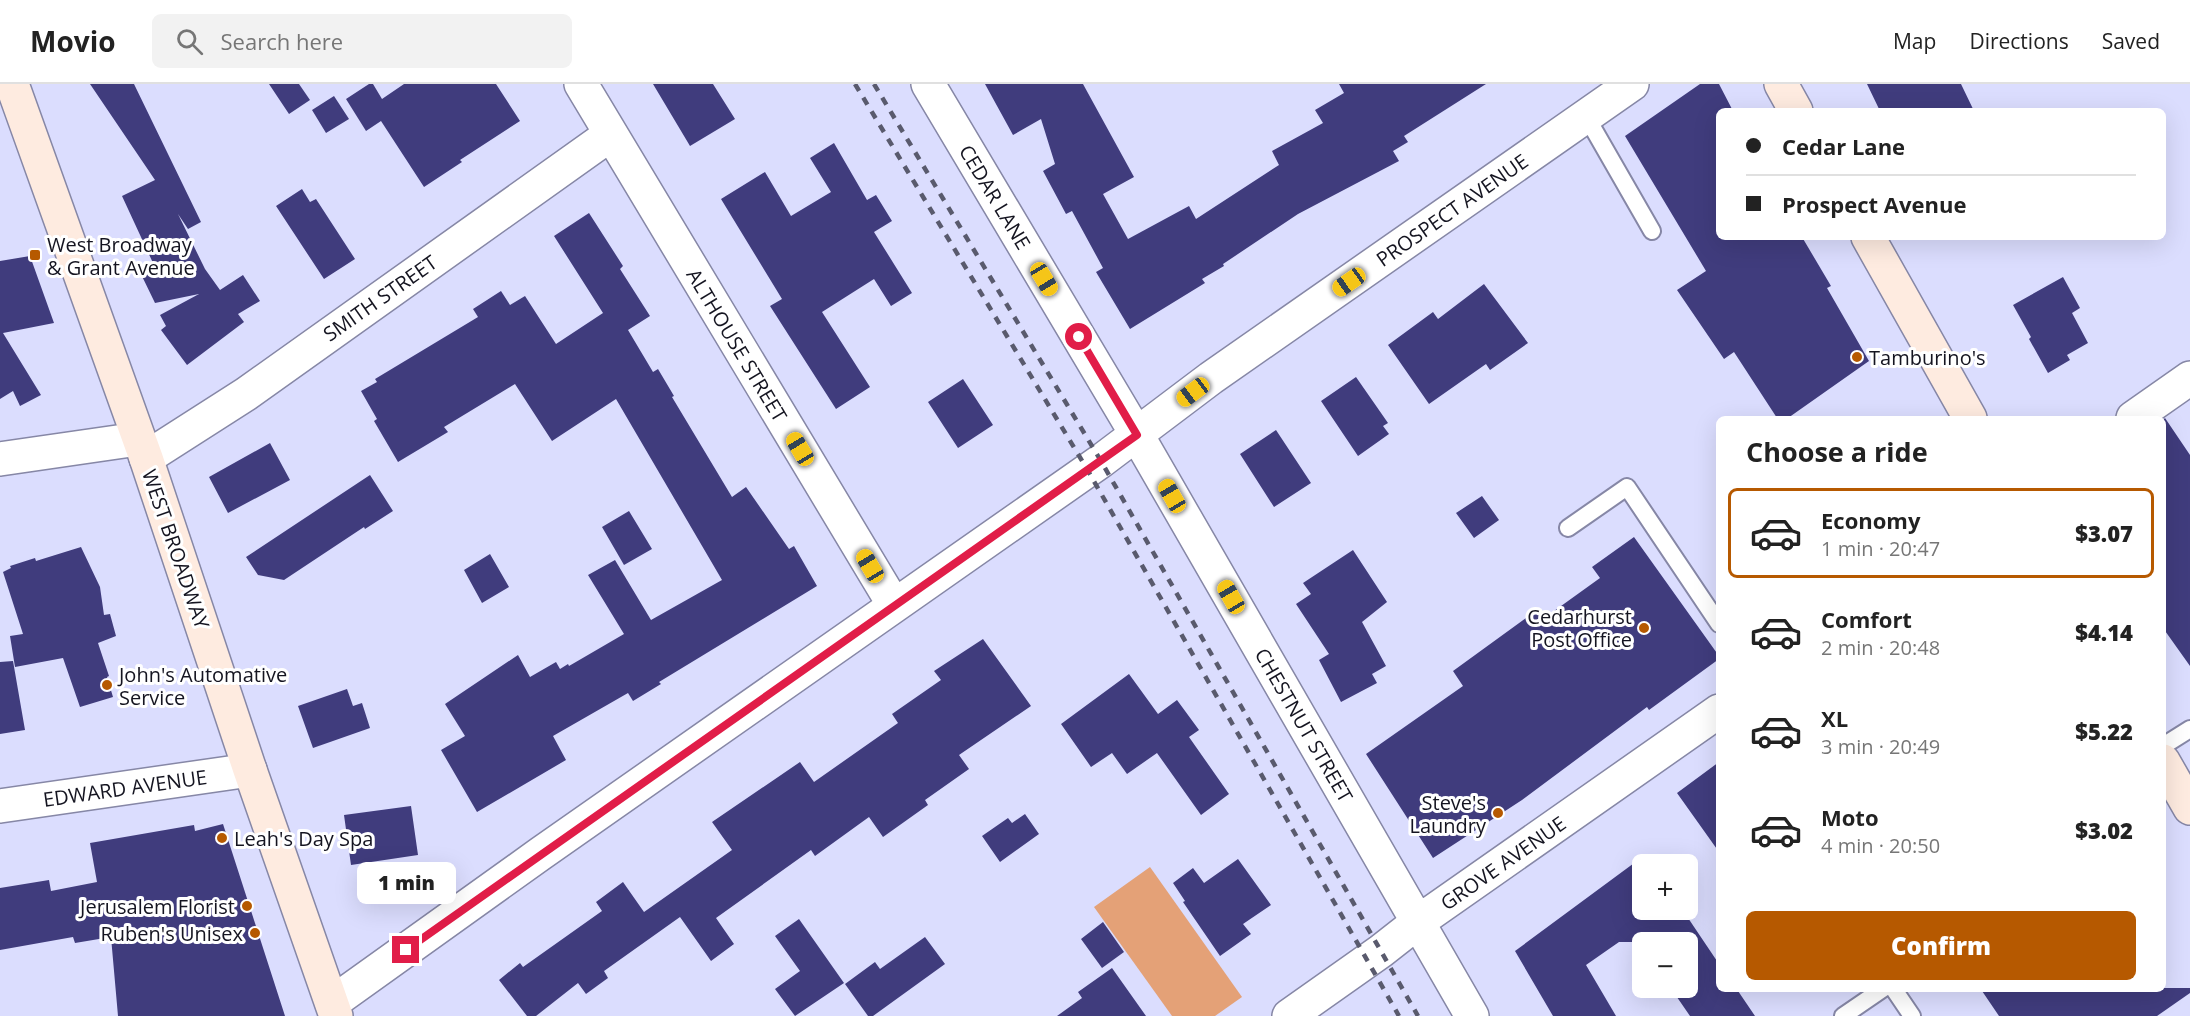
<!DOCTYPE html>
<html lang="en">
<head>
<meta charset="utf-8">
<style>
	:root { --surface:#fff; --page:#f2f2f2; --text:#222; --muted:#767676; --line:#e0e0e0; --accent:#b65900 }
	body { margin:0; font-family:"Open Sans",sans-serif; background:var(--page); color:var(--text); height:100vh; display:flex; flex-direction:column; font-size:22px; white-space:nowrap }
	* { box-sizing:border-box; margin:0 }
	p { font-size:20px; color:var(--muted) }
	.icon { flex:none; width:33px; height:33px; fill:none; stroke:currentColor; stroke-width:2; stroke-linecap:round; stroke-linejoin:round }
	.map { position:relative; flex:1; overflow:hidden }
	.panel { position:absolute; left:1716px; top:332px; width:450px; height:576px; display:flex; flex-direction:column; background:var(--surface); border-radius:9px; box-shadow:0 6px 24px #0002 }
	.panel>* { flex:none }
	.guide { position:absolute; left:1716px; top:24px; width:450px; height:132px; border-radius:9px; box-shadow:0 6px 24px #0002; display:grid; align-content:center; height:132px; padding:0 30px; background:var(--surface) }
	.buttons { position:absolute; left:1632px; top:770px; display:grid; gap:12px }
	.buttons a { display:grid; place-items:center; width:66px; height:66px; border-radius:9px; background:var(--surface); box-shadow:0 6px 24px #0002; font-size:30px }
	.end { position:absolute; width:27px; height:27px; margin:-14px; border:8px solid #e11d48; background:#fff; box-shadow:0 0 0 3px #fff }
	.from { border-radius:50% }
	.bubble { position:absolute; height:42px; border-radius:9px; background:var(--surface); box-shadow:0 6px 24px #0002; font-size:20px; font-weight:800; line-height:42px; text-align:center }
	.car { position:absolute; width:18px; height:36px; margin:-18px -9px; border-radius:8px; box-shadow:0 0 4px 2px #0007; background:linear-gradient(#f5c518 24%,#345 0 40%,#f5c518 0 76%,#345 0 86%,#f5c518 0) }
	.guide b { display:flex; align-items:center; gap:21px; height:57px; font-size:22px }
	.guide b+b { border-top:2px solid var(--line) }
	.guide i { width:15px; height:15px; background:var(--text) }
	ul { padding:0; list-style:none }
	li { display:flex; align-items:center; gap:18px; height:90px; margin:0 12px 9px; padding:0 18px; border:3px solid transparent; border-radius:9px }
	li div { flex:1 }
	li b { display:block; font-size:22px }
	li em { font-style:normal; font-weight:800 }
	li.current { border-color:var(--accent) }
	li>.icon { width:54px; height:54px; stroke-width:1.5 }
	h2 { padding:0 30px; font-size:27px; line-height:72px }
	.primary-button { display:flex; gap:12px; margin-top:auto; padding:12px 30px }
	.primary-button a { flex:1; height:69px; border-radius:9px; background:var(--accent); color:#fff; font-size:24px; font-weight:800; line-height:69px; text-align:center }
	header { display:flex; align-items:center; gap:36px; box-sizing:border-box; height:84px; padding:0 30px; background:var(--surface); border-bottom:2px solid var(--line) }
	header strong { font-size:28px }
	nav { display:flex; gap:33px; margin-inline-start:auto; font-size:21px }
	.search { width:420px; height:54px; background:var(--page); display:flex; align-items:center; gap:15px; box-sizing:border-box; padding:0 21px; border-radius:9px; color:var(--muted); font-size:22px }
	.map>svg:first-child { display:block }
	.green { fill:#e4a177 }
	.building { fill:#403c7d }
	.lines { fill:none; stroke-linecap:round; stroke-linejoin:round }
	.lane-casing { stroke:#8687a6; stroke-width:20 }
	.street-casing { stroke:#8687a6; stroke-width:36 }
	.secondary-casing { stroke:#8687a6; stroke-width:36 }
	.lane { stroke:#fff; stroke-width:16 }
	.street { stroke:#fff; stroke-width:33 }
	.secondary { stroke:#feebe0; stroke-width:33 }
	.rail { stroke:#595a6d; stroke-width:4.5; stroke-dasharray:8 8; stroke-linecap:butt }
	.route { stroke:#e11d48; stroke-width:8 }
	.poi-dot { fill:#b65900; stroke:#fff; stroke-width:2 }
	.labels { text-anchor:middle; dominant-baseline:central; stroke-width:6; stroke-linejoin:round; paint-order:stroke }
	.street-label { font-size:20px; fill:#141420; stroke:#fff }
	.poi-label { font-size:20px; fill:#141420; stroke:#fff; text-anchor:start }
</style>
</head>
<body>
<header>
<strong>Movio</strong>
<div class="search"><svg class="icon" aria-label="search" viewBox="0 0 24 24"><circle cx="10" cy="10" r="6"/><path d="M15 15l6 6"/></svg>Search here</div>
<nav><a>Map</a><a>Directions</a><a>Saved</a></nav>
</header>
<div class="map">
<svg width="2190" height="932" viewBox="0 0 2190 932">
	<rect width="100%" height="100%" fill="#dbddfe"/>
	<path class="green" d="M 1150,783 L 1242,913 L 1215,932 L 1172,932 L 1094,823 Z"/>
	<path class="building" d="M 90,0 L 134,0 L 201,138 L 188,145 L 178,130 L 205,185 L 220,206 L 243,191 L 260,217 L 238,230 L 244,238 L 187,281 L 161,246 L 166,242 L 160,231 L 199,210 L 155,219 L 139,186 L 153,179 L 122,112 L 155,96 Z
		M 269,0 L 299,0 L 310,16 L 289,30 Z
		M 369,0 L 373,0 L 382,15 L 404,0 L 496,0 L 520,37 L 460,76 L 462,78 L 424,103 L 381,37 L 366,47 L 346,15 Z
		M 653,0 L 713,0 L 735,35 L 690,62 Z
		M 985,0 L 1083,0 L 1134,93 L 1103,110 L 1128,155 L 1189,122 L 1196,135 L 1279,81 L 1272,67 L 1323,39 L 1315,26 L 1344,9 L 1339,0 L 1486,0 L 1404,52 L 1408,58 L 1393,67 L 1399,77 L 1298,130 L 1223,180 L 1224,182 L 1202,195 L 1205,199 L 1130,245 L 1096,188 L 1103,184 L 1072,127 L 1066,130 L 1043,87 L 1055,80 L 1041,35 L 1013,51 Z
		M 1700,0 L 1719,0 L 1733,27 L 1719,27 L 1719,153 L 1802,153 L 1831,202 L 1827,204 L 1869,277 L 1788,334 L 1777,334 L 1734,268 L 1724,275 L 1677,206 L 1706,187 L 1625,52 Z
		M 1867,0 L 1961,0 L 1974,27 L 1880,27 Z
		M 334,12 L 349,35 L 326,49 L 312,26 Z
		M 834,59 L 867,116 L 876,111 L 892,137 L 874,148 L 912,209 L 891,222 L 874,195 L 822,228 L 870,303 L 836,325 L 770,222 L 782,215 L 721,115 L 765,88 L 791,132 L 831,108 L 810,74 Z
		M 302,105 L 310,118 L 316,115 L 355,175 L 324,195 L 276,122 Z
		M 589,129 L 623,182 L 620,185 L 650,232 L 628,246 L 653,288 L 658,285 L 674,312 L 672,313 L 732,413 L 746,403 L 789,465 L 794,462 L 817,502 L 659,598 L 661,600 L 633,617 L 628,609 L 553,652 L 566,676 L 477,728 L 441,666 L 465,652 L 445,620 L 518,571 L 530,593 L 556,578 L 560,585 L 568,580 L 569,582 L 624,550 L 588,491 L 615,476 L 651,536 L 722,496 L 616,315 L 552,357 L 515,300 L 444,343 L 448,348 L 398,378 L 374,337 L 377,335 L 361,307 L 377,298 L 375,295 L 478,233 L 473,225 L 501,207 L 510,221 L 525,212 L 556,260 L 603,229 L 554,152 Z
		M 30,172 L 54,239 L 3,249 L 41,311 L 20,322 L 13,307 L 0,315 L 0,177 Z
		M 2063,193 L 2080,224 L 2072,229 L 2088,259 L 2067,271 L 2070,276 L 2048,289 L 2029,255 L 2031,253 L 2013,221 Z
		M 1484,200 L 1528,259 L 1490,286 L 1486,280 L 1429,320 L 1388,261 L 1433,228 L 1438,235 Z
		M 1356,293 L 1388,339 L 1383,342 L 1389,350 L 1358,372 L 1321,317 Z
		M 963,295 L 993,341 L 958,364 L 928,318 Z
		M 2165,334 L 2190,371 L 2190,582 L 2163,544 L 2163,336 Z
		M 1276,346 L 1311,399 L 1274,423 L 1240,370 Z
		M 270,359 L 290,396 L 228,429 L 209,393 Z
		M 370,391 L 393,427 L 365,445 L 364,443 L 284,496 L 258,491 L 246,473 Z
		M 1482,412 L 1499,436 L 1474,454 L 1456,429 Z
		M 629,427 L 652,465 L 624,481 L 602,443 Z
		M 1634,453 L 1719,572 L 1719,575 L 1649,626 L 1647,623 L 1522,716 L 1433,774 L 1366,670 L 1463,602 L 1453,587 L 1537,526 L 1543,535 L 1600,494 L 1592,483 Z
		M 81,463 L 100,503 L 104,531 L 110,530 L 116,552 L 98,559 L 109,592 L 107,593 L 113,613 L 80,623 L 63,574 L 15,583 L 10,552 L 23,550 L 3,488 L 11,484 L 10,482 L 35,474 L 36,477 Z
		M 1353,466 L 1387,518 L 1362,538 L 1386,582 L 1372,590 L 1377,599 L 1341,618 L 1319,576 L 1329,570 L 1296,520 L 1311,510 L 1303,499 Z
		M 490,470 L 509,503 L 482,519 L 464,486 Z
		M 983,555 L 1031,622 L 959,671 L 969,685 L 925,716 L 928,721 L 883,753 L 869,733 L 815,772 L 811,766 L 716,834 L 734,860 L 711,877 L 680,833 L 604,887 L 608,894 L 586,910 L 578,899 L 536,932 L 527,932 L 499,896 L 520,879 L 523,883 L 602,827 L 596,818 L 623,798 L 644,828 L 732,766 L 712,738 L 800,678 L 814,698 L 898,639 L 892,630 L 941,596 L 934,587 Z
		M 13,577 L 25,646 L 0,650 L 0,578 Z
		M 1129,590 L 1158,630 L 1177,616 L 1199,646 L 1189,653 L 1229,710 L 1201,731 L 1157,669 L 1127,690 L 1112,669 L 1091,683 L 1061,640 Z
		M 347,605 L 353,622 L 362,619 L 370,644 L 313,664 L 298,622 Z
		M 1719,678 L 1719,768 L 1677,709 Z
		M 411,722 L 418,771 L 351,781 L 344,731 Z
		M 1025,730 L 1039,750 L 1000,778 L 982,752 L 1008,734 L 1012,739 Z
		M 223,740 L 285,932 L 118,932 L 111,853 L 75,859 L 73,853 L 0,866 L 0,804 L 49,796 L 51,807 L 97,798 L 90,759 L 194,741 L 195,747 Z
		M 1645,771 L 1651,780 L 1642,780 L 1642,825 L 1682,825 L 1719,880 L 1719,904 L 1736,904 L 1755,932 L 1690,932 L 1670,903 L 1688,903 L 1688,858 L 1642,858 L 1642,863 L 1639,858 L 1619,858 L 1586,881 L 1616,932 L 1553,932 L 1515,867 Z
		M 1238,775 L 1271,821 L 1243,840 L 1251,850 L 1220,872 L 1183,818 L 1185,817 L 1173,799 L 1193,784 L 1204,799 Z
		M 799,835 L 844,899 L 795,932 L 775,905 L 800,887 L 775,852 Z
		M 1103,838 L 1124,868 L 1102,884 L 1081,855 Z
		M 925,853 L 945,880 L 873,932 L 868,932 L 845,900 L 875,878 L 880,885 Z
		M 1112,884 L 1146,932 L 1057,932 L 1082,914 L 1078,908 Z
		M 1980,904 L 2190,904 L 2190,909 L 2157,932 L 1999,932 Z"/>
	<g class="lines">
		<g class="lane-casing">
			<path id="lane" d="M 1586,32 L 1652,147
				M 1568,444 L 1627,403 L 1719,540
				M 2163,662 L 2190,645
				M 1893,904 L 1912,932
				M 1843,932 L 1884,904"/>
		</g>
		<g class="street-casing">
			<path id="street" d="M 581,0 L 894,521
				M 928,0 L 1137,351 L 1472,932
				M 2133,334 L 2190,294
				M 146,374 L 246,310 L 611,50
				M 0,375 L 138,355
				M 0,722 L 250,686
				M 332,919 L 540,770 L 1101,377 L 1211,294 L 1632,0
				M 1289,932 L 1381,867 L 1418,838 L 1719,627"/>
		</g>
		<g class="secondary-casing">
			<path id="secondary" d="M 12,0 L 146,374 L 250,686 L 336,932
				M 1781,0 L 1796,27
				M 1868,153 L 1970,334
				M 2163,677 L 2190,724"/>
		</g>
		<use href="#lane" class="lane"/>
		<use href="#street" class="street"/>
		<use href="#secondary" class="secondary"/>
		<path class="rail" d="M 855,0 L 1087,385 L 1399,932
			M 874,0 L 1101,377 L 1418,932"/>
	</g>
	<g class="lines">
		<path class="route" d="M 406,866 L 1137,351 L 1079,253"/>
	</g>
	<g class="poi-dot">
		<rect x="29" y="165" width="12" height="12" rx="3"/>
		<circle cx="1857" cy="273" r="6"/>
		<circle cx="1644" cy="544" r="6"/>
		<circle cx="107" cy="601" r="6"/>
		<circle cx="1498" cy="729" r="6"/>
		<circle cx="222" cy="754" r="6"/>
		<circle cx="247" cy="822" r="6"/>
		<circle cx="255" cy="849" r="6"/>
	</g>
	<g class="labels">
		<g class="street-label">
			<text transform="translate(995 113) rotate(59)">CEDAR LANE</text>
			<text transform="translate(1452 126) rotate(-35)">PROSPECT AVENUE</text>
			<text transform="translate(380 214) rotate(-35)">SMITH STREET</text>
			<text transform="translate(737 261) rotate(59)">ALTHOUSE STREET</text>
			<text transform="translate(176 465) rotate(71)">WEST BROADWAY</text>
			<text transform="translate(1304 641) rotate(60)">CHESTNUT STREET</text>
			<text transform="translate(125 704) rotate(-8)">EDWARD AVENUE</text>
			<text transform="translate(1503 779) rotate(-35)">GROVE AVENUE</text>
		</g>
		<g class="poi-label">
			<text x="47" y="160">West Broadway<tspan x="47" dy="23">&amp; Grant Avenue</tspan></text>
			<text x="1869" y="273">Tamburino's</text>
			<text x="1632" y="532" text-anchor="end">Cedarhurst<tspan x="1632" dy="23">Post Office</tspan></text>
			<text x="119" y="590">John's Automative<tspan x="119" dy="23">Service</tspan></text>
			<text x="1486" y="718" text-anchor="end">Steve's<tspan x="1486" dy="23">Laundry</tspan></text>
			<text x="234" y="754">Leah's Day Spa</text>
			<text x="235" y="822" text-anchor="end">Jerusalem Florist</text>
			<text x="243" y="849" text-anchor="end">Ruben's Unisex</text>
		</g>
	</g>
</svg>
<div class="buttons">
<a>+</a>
<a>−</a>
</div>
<i class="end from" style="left:1079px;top:253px"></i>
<i class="end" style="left:406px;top:866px"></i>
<div class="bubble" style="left:357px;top:778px;width:99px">1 min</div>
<i class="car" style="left:1044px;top:195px;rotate:149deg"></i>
<i class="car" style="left:1349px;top:198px;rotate:235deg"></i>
<i class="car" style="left:1193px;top:308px;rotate:233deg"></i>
<i class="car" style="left:800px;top:365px;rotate:329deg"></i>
<i class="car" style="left:1172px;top:412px;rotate:330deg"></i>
<i class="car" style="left:870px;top:482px;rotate:329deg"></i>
<i class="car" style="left:1231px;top:513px;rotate:330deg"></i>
<div class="guide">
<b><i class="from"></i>Cedar Lane</b>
<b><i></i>Prospect Avenue</b>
</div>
<section class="panel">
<h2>Choose a ride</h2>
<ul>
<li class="current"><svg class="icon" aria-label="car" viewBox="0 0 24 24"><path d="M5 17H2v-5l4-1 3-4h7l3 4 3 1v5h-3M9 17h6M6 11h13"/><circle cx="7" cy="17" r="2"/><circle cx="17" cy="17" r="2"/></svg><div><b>Economy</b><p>1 min · 20:47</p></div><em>$3.07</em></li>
<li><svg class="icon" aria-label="car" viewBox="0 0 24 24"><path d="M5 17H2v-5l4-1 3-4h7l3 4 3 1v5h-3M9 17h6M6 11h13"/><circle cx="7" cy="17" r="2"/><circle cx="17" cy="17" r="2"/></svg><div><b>Comfort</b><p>2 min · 20:48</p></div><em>$4.14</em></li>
<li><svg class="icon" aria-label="car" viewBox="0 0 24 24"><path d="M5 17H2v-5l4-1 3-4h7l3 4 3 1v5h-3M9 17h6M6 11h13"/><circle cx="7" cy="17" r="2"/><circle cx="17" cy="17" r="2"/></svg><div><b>XL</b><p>3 min · 20:49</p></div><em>$5.22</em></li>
<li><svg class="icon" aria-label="car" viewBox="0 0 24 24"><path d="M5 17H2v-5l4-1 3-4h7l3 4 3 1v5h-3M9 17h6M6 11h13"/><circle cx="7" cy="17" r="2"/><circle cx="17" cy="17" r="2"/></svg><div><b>Moto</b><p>4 min · 20:50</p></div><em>$3.02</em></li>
</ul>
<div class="primary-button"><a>Confirm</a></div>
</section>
</div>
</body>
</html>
